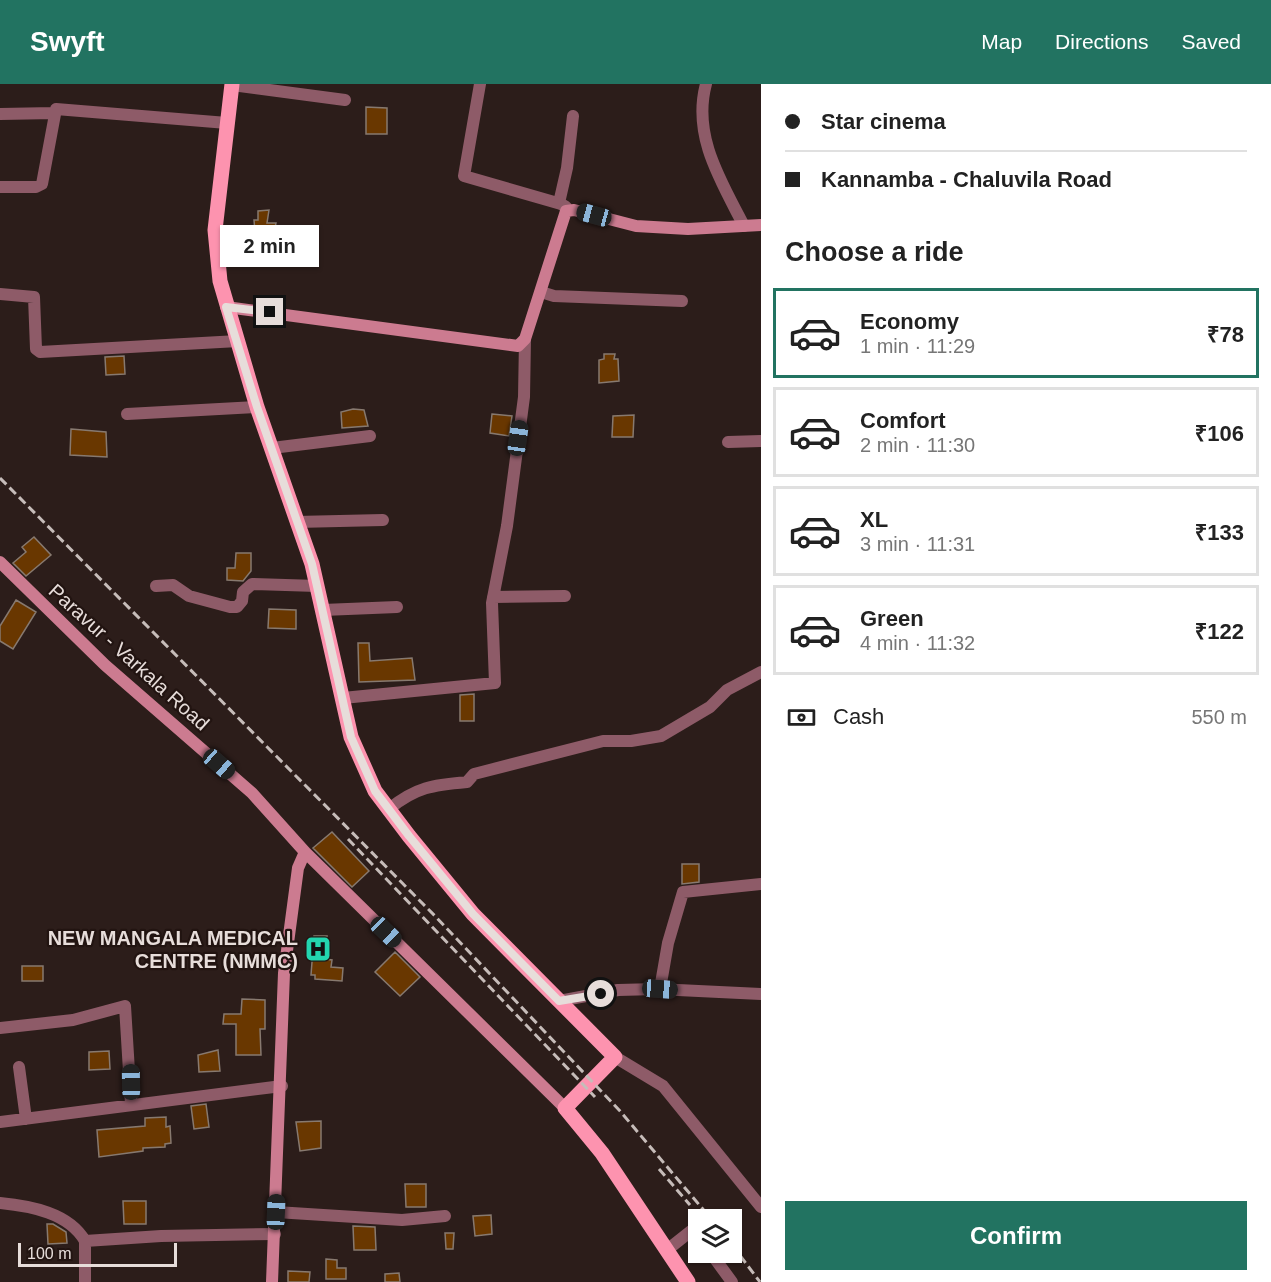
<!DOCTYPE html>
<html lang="en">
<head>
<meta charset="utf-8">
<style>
	:root { --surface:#fff; --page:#f2f2f2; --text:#222; --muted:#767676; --line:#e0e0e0; --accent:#227361 }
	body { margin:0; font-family:Helvetica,sans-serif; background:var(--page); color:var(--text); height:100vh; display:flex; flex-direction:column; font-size:22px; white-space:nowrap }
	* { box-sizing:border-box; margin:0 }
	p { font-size:20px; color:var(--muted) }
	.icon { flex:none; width:33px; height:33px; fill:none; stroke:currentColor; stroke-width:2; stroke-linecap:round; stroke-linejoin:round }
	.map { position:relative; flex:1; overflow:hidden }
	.side { display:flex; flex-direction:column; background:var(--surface); width:510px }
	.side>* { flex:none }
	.hud { display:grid; align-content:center; height:132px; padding:0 24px; background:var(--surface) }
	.buttons { position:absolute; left:688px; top:1125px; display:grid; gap:12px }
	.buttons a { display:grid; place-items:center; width:54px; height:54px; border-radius:0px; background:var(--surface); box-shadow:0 2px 4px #0004; font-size:30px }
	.scale { position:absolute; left:18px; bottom:15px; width:159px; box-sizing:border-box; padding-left:6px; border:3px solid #e7ddda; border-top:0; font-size:16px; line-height:21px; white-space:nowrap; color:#e7ddda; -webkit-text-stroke:4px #221411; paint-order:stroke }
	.end { position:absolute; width:27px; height:27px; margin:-14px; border:8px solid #e7ddda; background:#111; box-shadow:0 0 0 3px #111 }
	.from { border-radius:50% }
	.bubble { position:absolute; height:42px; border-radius:0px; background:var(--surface); box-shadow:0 2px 4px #0004; font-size:20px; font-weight:600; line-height:42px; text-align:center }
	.car { position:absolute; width:18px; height:36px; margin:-18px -9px; border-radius:8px; box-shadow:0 0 4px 2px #0007; background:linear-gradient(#222 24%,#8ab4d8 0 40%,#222 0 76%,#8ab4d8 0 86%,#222 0) }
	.hud b { display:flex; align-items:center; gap:21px; height:57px; font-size:22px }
	.hud b+b { border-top:2px solid var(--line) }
	.hud i { width:15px; height:15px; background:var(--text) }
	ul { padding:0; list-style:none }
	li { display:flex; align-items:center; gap:18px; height:90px; margin:0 12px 9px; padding:0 12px; border:3px solid var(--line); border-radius:0px }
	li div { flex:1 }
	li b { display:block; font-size:22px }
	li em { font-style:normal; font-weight:600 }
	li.active { border-color:var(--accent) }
	li>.icon { width:54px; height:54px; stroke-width:1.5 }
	h2 { padding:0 24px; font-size:27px; line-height:72px }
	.pay { display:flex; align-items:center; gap:15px; height:66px; padding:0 24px; font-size:22px }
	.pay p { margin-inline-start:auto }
	.primary-button { display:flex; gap:12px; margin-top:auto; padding:12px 24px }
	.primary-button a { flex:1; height:69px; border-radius:0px; background:var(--accent); color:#fff; font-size:24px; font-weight:600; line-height:69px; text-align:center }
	header { display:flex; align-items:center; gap:36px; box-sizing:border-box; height:84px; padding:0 30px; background:var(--accent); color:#fff }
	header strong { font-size:28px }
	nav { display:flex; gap:33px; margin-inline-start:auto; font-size:21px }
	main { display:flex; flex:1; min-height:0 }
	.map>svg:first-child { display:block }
	.building { fill:#693700; stroke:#87796f; stroke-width:1.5 }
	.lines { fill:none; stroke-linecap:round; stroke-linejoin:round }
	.minor { stroke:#8e5b68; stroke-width:12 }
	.tertiary { stroke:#8e5b68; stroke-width:12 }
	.secondary { stroke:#cc7b90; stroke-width:12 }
	.primary { stroke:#fd93af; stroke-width:15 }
	.rail { stroke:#c6bcb9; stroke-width:3; stroke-dasharray:9 4.5; stroke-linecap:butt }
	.route { stroke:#e7ddda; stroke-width:8 }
	.labels { text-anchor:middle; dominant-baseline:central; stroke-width:4.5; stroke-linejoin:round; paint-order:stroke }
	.street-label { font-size:20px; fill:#e7ddda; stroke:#221411 }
	.poi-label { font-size:20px; font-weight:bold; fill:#e7ddda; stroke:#221411; text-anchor:end }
</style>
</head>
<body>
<header>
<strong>Swyft</strong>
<nav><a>Map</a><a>Directions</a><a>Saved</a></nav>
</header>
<main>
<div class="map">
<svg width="761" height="1198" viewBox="0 0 761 1198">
	<rect width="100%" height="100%" fill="#2c1d1a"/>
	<path class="building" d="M 366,23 L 387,24 L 387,50 L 366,50 Z
		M 269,126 L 267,139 L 276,139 L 274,148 L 255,148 L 254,136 L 258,136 L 258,127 Z
		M 604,270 L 615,270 L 614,275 L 618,275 L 619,297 L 599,299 L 599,276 L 604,275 Z
		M 124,272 L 125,290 L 106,291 L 105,273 Z
		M 353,325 L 364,326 L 368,342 L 342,344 L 341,328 Z
		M 492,330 L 512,332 L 509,352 L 490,349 Z
		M 634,331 L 633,353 L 612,353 L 613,332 Z
		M 71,345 L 106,348 L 107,373 L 70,371 Z
		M 34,453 L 51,471 L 26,492 L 13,479 L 26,468 L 22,463 Z
		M 236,469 L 251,469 L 251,487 L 243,497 L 227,496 L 227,484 L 235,484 Z
		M 16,516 L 36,528 L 13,565 L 0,557 L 0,542 Z
		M 269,525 L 296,526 L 296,545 L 268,544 Z
		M 358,559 L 369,559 L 370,577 L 412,574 L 415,596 L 359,598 Z
		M 474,610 L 474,637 L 460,637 L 460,611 Z
		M 332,748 L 369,787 L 352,803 L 313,764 Z
		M 682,780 L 699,780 L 699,798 L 682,800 Z
		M 314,852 L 327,852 L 325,875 L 332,876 L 331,883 L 343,884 L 342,897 L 315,895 L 315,891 L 311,891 Z
		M 395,868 L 420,893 L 400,912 L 375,888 Z
		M 22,882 L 43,882 L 43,897 L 22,897 Z
		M 242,915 L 265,916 L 265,945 L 260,945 L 261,971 L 236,971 L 236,940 L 223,940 L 224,930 L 241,930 Z
		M 218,966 L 220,987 L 199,988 L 198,971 Z
		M 109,967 L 110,985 L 89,986 L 89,968 Z
		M 206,1020 L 209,1043 L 194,1045 L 191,1022 Z
		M 166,1033 L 166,1043 L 170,1042 L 171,1059 L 165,1060 L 165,1063 L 143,1064 L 143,1067 L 99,1073 L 97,1046 L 145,1042 L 145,1034 Z
		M 321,1037 L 321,1064 L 300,1067 L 296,1038 Z
		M 405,1100 L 426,1100 L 426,1123 L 406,1123 Z
		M 123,1117 L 146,1117 L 146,1140 L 124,1140 Z
		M 491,1131 L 492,1150 L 475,1152 L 473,1132 Z
		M 47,1140 L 53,1140 L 66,1148 L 67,1159 L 48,1160 Z
		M 353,1142 L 375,1143 L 376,1166 L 354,1166 Z
		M 445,1149 L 454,1149 L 453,1165 L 446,1165 Z
		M 326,1175 L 337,1176 L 337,1184 L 346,1184 L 346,1195 L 326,1195 Z
		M 288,1187 L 310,1188 L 309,1198 L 288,1198 Z
		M 399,1189 L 400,1198 L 385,1198 L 385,1190 Z"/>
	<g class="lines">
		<path class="minor" d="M 480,0 L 464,92 L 561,120 L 566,123 L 566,127
			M 706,0 C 692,52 721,97 744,142
			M 232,1 L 345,16
			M 0,30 L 54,29
			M 0,103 L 36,103 L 42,100 L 56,25 L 227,39
			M 559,119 L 567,84 L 573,32
			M 541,208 L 554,212 L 682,217
			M 0,210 L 34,213 L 36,265 L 40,268 L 238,257
			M 127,330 L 257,323
			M 728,358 L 761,357
			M 272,364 L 370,352
			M 296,438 L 383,436
			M 156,502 L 173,501 L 189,512 L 230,523 L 237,523 L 242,517 L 243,508 L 252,500 L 317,502
			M 493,513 L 565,512
			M 323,526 L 397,523
			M 343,614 L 495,599 L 492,519 L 507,442 L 524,313 L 525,255
			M 389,725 C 416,703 433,701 467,698 L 474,690 L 603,657 L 631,657 L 661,652 L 710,623 L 727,606 L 761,588
			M 660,905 L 668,859 L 683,808 L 761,800
			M 559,917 L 618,906 L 657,905 L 761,910
			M 0,944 L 73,936 L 125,922 L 131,1020
			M 19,983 L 26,1035
			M 0,1038 L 282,1002
			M 0,1119 C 31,1122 69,1129 85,1157
			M 276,1128 L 402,1136 L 445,1132
			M 667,1166 L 691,1147 L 699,1156
			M 710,1168 L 732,1198
			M 85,1198 L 85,1157 L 161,1152 L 275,1150"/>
		<path class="tertiary" d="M 615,973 L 663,1002 L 761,1123"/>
		<path class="secondary" d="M 226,223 L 518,262 L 525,255 L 566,127 L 574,126 L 636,142 L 688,145 L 761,141
			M 0,478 L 105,581 L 252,709 L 305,768 L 565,1024
			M 272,1198 L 284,889 L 298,784 L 305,768"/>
		<path class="primary" d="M 232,0 L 215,146 L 220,197 L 257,323 L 312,480 L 351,653 L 375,707 L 409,752 L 473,830 L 615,973 L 565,1024 L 602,1069 L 688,1198"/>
		<path class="rail" d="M 0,394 L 435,832 L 620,1027 L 712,1136
			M 348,755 L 595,1013
			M 659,1085 L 690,1121
			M 732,1161 L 760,1198"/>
	</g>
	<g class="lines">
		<path class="route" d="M 270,228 L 226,223 L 257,323 L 312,480 L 351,653 L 375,707 L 409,752 L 473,830 L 559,917 L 601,910"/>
	</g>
	<defs>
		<g id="hospital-square" transform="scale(1.35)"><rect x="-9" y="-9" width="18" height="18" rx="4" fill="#23d5af" stroke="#221411"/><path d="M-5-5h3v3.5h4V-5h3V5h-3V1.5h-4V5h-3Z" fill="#111"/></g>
	</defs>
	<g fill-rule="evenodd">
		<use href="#hospital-square" x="318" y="865"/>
	</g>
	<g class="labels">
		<g class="street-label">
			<text transform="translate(129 573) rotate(42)">Paravur - Varkala Road</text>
		</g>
		<g class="poi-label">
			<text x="298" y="854">NEW MANGALA MEDICAL<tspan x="298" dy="23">CENTRE (NMMC)</tspan></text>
		</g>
	</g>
</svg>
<div class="buttons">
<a><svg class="icon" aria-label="layers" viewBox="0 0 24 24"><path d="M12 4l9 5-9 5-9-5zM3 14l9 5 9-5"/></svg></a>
</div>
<div class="scale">100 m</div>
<i class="end from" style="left:601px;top:910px"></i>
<i class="end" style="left:270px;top:228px"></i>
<div class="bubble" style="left:220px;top:141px;width:99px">2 min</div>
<i class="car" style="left:594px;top:131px;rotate:285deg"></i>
<i class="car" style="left:518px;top:354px;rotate:8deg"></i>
<i class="car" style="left:219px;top:680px;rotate:131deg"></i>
<i class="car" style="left:386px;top:848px;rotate:134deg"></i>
<i class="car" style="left:660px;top:905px;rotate:94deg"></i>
<i class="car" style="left:131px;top:998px;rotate:359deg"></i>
<i class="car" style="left:276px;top:1128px;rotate:2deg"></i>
</div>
<section class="side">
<div class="hud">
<b><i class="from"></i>Star cinema</b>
<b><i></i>Kannamba - Chaluvila Road</b>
</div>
<h2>Choose a ride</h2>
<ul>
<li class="active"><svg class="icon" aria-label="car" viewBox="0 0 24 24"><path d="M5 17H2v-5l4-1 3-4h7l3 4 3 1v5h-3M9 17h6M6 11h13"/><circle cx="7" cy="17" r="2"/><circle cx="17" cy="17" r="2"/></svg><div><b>Economy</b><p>1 min · 11:29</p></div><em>₹78</em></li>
<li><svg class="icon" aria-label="car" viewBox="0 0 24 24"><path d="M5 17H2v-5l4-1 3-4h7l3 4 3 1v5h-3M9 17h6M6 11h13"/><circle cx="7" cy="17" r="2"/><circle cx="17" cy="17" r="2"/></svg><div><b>Comfort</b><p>2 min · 11:30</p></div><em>₹106</em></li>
<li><svg class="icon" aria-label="car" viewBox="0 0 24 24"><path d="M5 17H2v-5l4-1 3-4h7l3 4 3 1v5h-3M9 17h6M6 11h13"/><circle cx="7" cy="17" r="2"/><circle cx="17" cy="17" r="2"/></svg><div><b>XL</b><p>3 min · 11:31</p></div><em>₹133</em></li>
<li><svg class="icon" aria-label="car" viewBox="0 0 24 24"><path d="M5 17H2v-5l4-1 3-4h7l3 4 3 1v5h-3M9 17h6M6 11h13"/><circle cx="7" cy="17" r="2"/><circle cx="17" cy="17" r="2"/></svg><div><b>Green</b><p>4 min · 11:32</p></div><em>₹122</em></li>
</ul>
<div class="pay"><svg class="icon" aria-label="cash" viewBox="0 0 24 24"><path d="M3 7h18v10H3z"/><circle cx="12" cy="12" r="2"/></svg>Cash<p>550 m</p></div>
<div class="primary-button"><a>Confirm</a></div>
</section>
</main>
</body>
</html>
